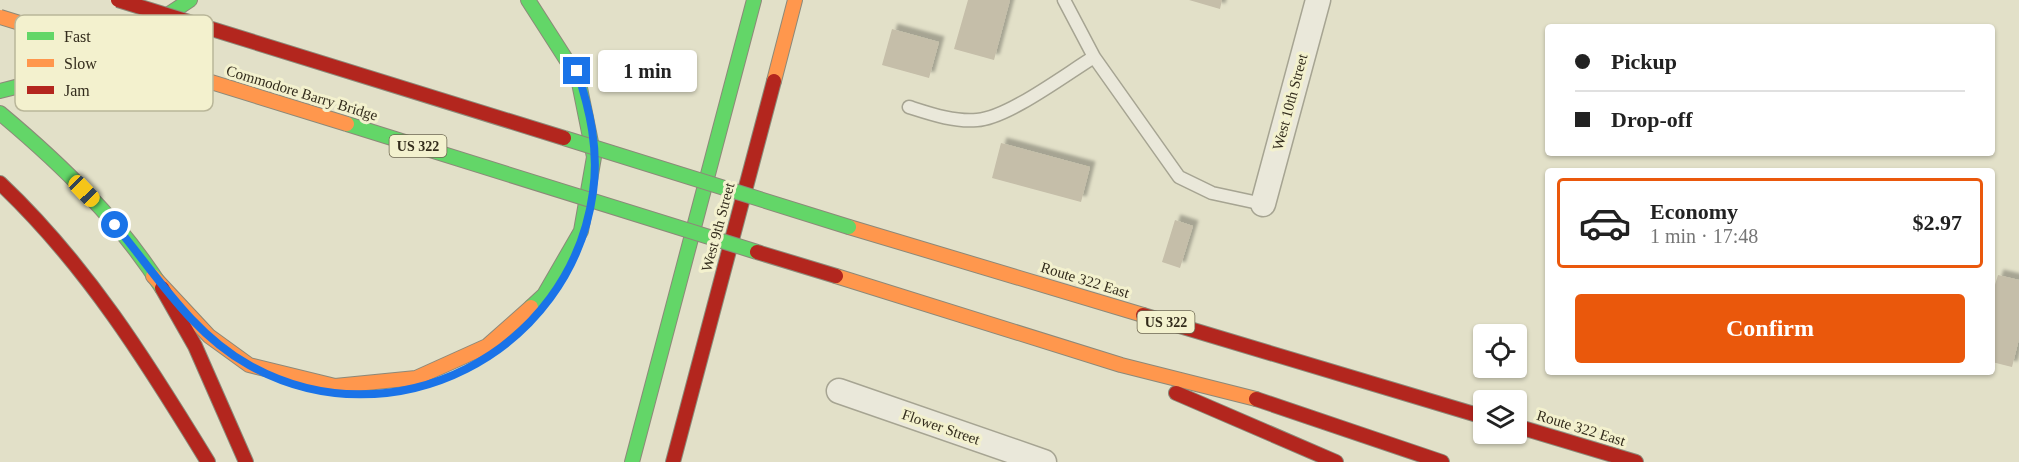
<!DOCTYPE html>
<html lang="en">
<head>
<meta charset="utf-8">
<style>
	:root { --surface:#fff; --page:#f6f6f6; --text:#222; --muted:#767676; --line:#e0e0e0; --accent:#ea580c }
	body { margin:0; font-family:"Times New Roman",serif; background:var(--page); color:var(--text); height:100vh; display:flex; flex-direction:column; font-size:22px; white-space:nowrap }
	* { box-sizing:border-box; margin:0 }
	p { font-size:20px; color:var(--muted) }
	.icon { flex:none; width:33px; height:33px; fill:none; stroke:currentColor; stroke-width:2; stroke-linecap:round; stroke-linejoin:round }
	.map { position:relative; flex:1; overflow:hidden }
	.sheet { position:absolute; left:1545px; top:168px; width:450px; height:207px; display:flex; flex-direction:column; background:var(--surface); border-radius:6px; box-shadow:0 2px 4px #0004 }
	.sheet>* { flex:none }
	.guide { position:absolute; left:1545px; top:24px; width:450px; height:132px; border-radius:6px; box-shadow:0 2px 4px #0004; display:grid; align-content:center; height:132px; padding:0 30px; background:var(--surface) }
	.tools { position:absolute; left:1473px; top:324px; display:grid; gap:12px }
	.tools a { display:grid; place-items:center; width:54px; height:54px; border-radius:6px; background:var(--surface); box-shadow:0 2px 4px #0004; font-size:30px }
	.end { position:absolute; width:27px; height:27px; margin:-14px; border:8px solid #1a73e8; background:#fff; box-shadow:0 0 0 3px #fff }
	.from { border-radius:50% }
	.bubble { position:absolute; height:42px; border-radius:6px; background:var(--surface); box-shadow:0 2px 4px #0004; font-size:20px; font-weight:800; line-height:42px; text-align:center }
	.car { position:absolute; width:18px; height:36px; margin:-18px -9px; border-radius:8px; box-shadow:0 0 4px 2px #0007; background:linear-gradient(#f5c518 24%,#345 0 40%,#f5c518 0 76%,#345 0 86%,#f5c518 0) }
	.guide b { display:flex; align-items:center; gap:21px; height:57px; font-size:22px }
	.guide b+b { border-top:2px solid var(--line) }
	.guide i { width:15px; height:15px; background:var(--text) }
	ul { padding:10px 0 0; list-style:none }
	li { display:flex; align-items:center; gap:18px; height:90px; margin:0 12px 9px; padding:0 18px; border:3px solid var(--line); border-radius:6px }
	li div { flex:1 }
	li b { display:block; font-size:22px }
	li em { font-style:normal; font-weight:800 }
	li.selected { border-color:var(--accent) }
	li>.icon { width:54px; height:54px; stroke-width:1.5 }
	.action { display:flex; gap:12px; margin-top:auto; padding:12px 30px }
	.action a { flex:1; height:69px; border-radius:6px; background:var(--accent); color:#fff; font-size:24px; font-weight:800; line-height:69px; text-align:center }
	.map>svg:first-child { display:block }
	.building { fill:#c5bea9; filter:url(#shadow) }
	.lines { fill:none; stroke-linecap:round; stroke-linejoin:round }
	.lane-casing { stroke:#a6a492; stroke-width:15 }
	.street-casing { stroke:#a6a492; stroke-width:27 }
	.fast-casing { stroke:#8c8979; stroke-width:16 }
	.slow-casing { stroke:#8c8979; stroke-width:16 }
	.jam-casing { stroke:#8c8979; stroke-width:16 }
	.lane { stroke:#eae8da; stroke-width:12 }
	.street { stroke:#eae8da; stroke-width:24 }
	.fast { stroke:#63d668; stroke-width:14 }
	.slow { stroke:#ff974d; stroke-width:14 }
	.jam { stroke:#b3261e; stroke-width:14 }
	.fast-bridge-casing { stroke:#8c8979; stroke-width:16; stroke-linecap:butt }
	.slow-bridge-casing { stroke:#8c8979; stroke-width:16; stroke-linecap:butt }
	.jam-bridge-casing { stroke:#8c8979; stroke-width:16; stroke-linecap:butt }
	.fast-bridge { stroke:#63d668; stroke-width:14 }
	.slow-bridge { stroke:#ff974d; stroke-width:14 }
	.jam-bridge { stroke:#b3261e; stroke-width:14 }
	.route { stroke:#1a73e8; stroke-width:8 }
	.labels { text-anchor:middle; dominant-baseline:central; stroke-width:6; stroke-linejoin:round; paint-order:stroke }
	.shield { fill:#f3f1ce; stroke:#6d6751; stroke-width:1.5 }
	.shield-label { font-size:14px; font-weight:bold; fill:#332c1c }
	.street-label { font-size:15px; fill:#332c1c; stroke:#f3f1ce }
	.key { fill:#f3f1ce; stroke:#b9b699; stroke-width:1.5 }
	.key-label { font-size:16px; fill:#332c1c }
</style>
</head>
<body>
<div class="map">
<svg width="2019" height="462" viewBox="0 0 2019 462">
	<defs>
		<filter id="shadow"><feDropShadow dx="5.5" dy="-5.5" stdDeviation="1.5" flood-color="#0004"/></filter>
	</defs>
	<rect width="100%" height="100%" fill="#e2e0c8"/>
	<path class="building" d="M 968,0 L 1010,0 L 994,60 L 954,49 Z
		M 1189,0 L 1222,0 L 1220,9 Z
		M 892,29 L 939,42 L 929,78 L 882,65 Z
		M 1001,143 L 1090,167 L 1081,202 L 992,178 Z
		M 1175,220 L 1193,226 L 1180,268 L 1162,262 Z
		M 1998,275 L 2019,280 L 2019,339 L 2012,367 L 1992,362 L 1992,288 L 1994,288 Z"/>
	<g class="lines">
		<g class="lane-casing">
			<path id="lane" d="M 1064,0 L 1094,57 L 1179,177 L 1212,193 L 1263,204
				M 909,107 C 931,114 954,122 977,120 C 1008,118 1066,74 1094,57"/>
		</g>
		<g class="street-casing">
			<path id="street" d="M 1263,204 L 1318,0
				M 839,391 L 1044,462"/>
		</g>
		<g class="fast-casing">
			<path id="fast" d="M 528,0 L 578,78 L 594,157 L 581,231 L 544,295 L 531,307
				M 0,91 C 74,75 128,42 190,0
				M 0,113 C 61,164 119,220 162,288
				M 632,462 L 754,0"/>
		</g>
		<g class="slow-casing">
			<path id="slow" d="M 774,81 L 795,0
				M 849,227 L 1143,315
				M 153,276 L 209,336 L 249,365 L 335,386 L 416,378 L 487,346 L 531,307
				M 836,276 L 1121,365 L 1256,399"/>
		</g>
		<g class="jam-casing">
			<path id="jam" d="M 0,183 C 86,264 147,362 208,462
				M 162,288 L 195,346 L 246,462
				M 1143,315 L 1484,417
				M 1176,393 L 1336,462
				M 1256,399 L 1442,462
				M 1516,426 L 1636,462
				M 673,462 L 774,81"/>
		</g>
		<use href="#lane" class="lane"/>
		<use href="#street" class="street"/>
		<use href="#fast" class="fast"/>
		<use href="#slow" class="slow"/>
		<use href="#jam" class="jam"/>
		<g class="fast-bridge-casing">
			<path id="fast-bridge" d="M 347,124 L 757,252
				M 564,138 L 849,227"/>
		</g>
		<g class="slow-bridge-casing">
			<path id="slow-bridge" d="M 0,17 L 347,124"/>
		</g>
		<g class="jam-bridge-casing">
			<path id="jam-bridge" d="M 118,0 L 564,138
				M 757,252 L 836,276"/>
		</g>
		<use href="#fast-bridge" class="fast-bridge"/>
		<use href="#slow-bridge" class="slow-bridge"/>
		<use href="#jam-bridge" class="jam-bridge"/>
	</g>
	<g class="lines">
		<path class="route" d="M 115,225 C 156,274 191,333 249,365 C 392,445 571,353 593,192 C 599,150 590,110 577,71"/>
	</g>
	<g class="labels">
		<g class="shield">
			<rect x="389.5" y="135" width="57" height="22" rx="4.5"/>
			<rect x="1137.5" y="311" width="57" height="22" rx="4.5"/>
		</g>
		<g class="shield-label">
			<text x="418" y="146">US 322</text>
			<text x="1166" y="322">US 322</text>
		</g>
		<g class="street-label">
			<text transform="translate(302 93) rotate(17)">Commodore Barry Bridge</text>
			<text transform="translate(1290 102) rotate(-75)">West 10th Street</text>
			<text transform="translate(718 227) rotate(-75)">West 9th Street</text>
			<text transform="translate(1085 280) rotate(17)">Route 322 East</text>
			<text transform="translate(941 427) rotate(19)">Flower Street</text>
			<text transform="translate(1581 428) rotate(17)">Route 322 East</text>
		</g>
	</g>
	<rect x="15" y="15" width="198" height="96" rx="9" class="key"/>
	<rect x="27" y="32" width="27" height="8" fill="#63d668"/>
	<rect x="27" y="59" width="27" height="8" fill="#ff974d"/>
	<rect x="27" y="86" width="27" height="8" fill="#b3261e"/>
	<g class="key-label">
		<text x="64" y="42">Fast</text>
		<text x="64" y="69">Slow</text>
		<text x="64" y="96">Jam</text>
	</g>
</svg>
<div class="tools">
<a><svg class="icon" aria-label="locate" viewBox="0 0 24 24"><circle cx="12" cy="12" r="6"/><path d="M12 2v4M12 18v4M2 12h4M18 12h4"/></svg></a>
<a><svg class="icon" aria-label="layers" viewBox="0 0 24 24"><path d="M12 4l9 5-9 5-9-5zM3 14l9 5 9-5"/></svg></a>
</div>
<i class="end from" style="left:115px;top:225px"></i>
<i class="end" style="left:577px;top:71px"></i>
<div class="bubble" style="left:598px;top:50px;width:99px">1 min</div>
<i class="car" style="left:84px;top:191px;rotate:136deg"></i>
<div class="guide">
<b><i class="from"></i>Pickup</b>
<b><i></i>Drop-off</b>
</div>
<section class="sheet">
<ul>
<li class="selected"><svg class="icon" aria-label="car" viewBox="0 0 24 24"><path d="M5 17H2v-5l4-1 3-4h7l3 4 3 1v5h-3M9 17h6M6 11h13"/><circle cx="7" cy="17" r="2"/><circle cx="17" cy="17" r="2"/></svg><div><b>Economy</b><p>1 min · 17:48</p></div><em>$2.97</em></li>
</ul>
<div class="action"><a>Confirm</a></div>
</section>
</div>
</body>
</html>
